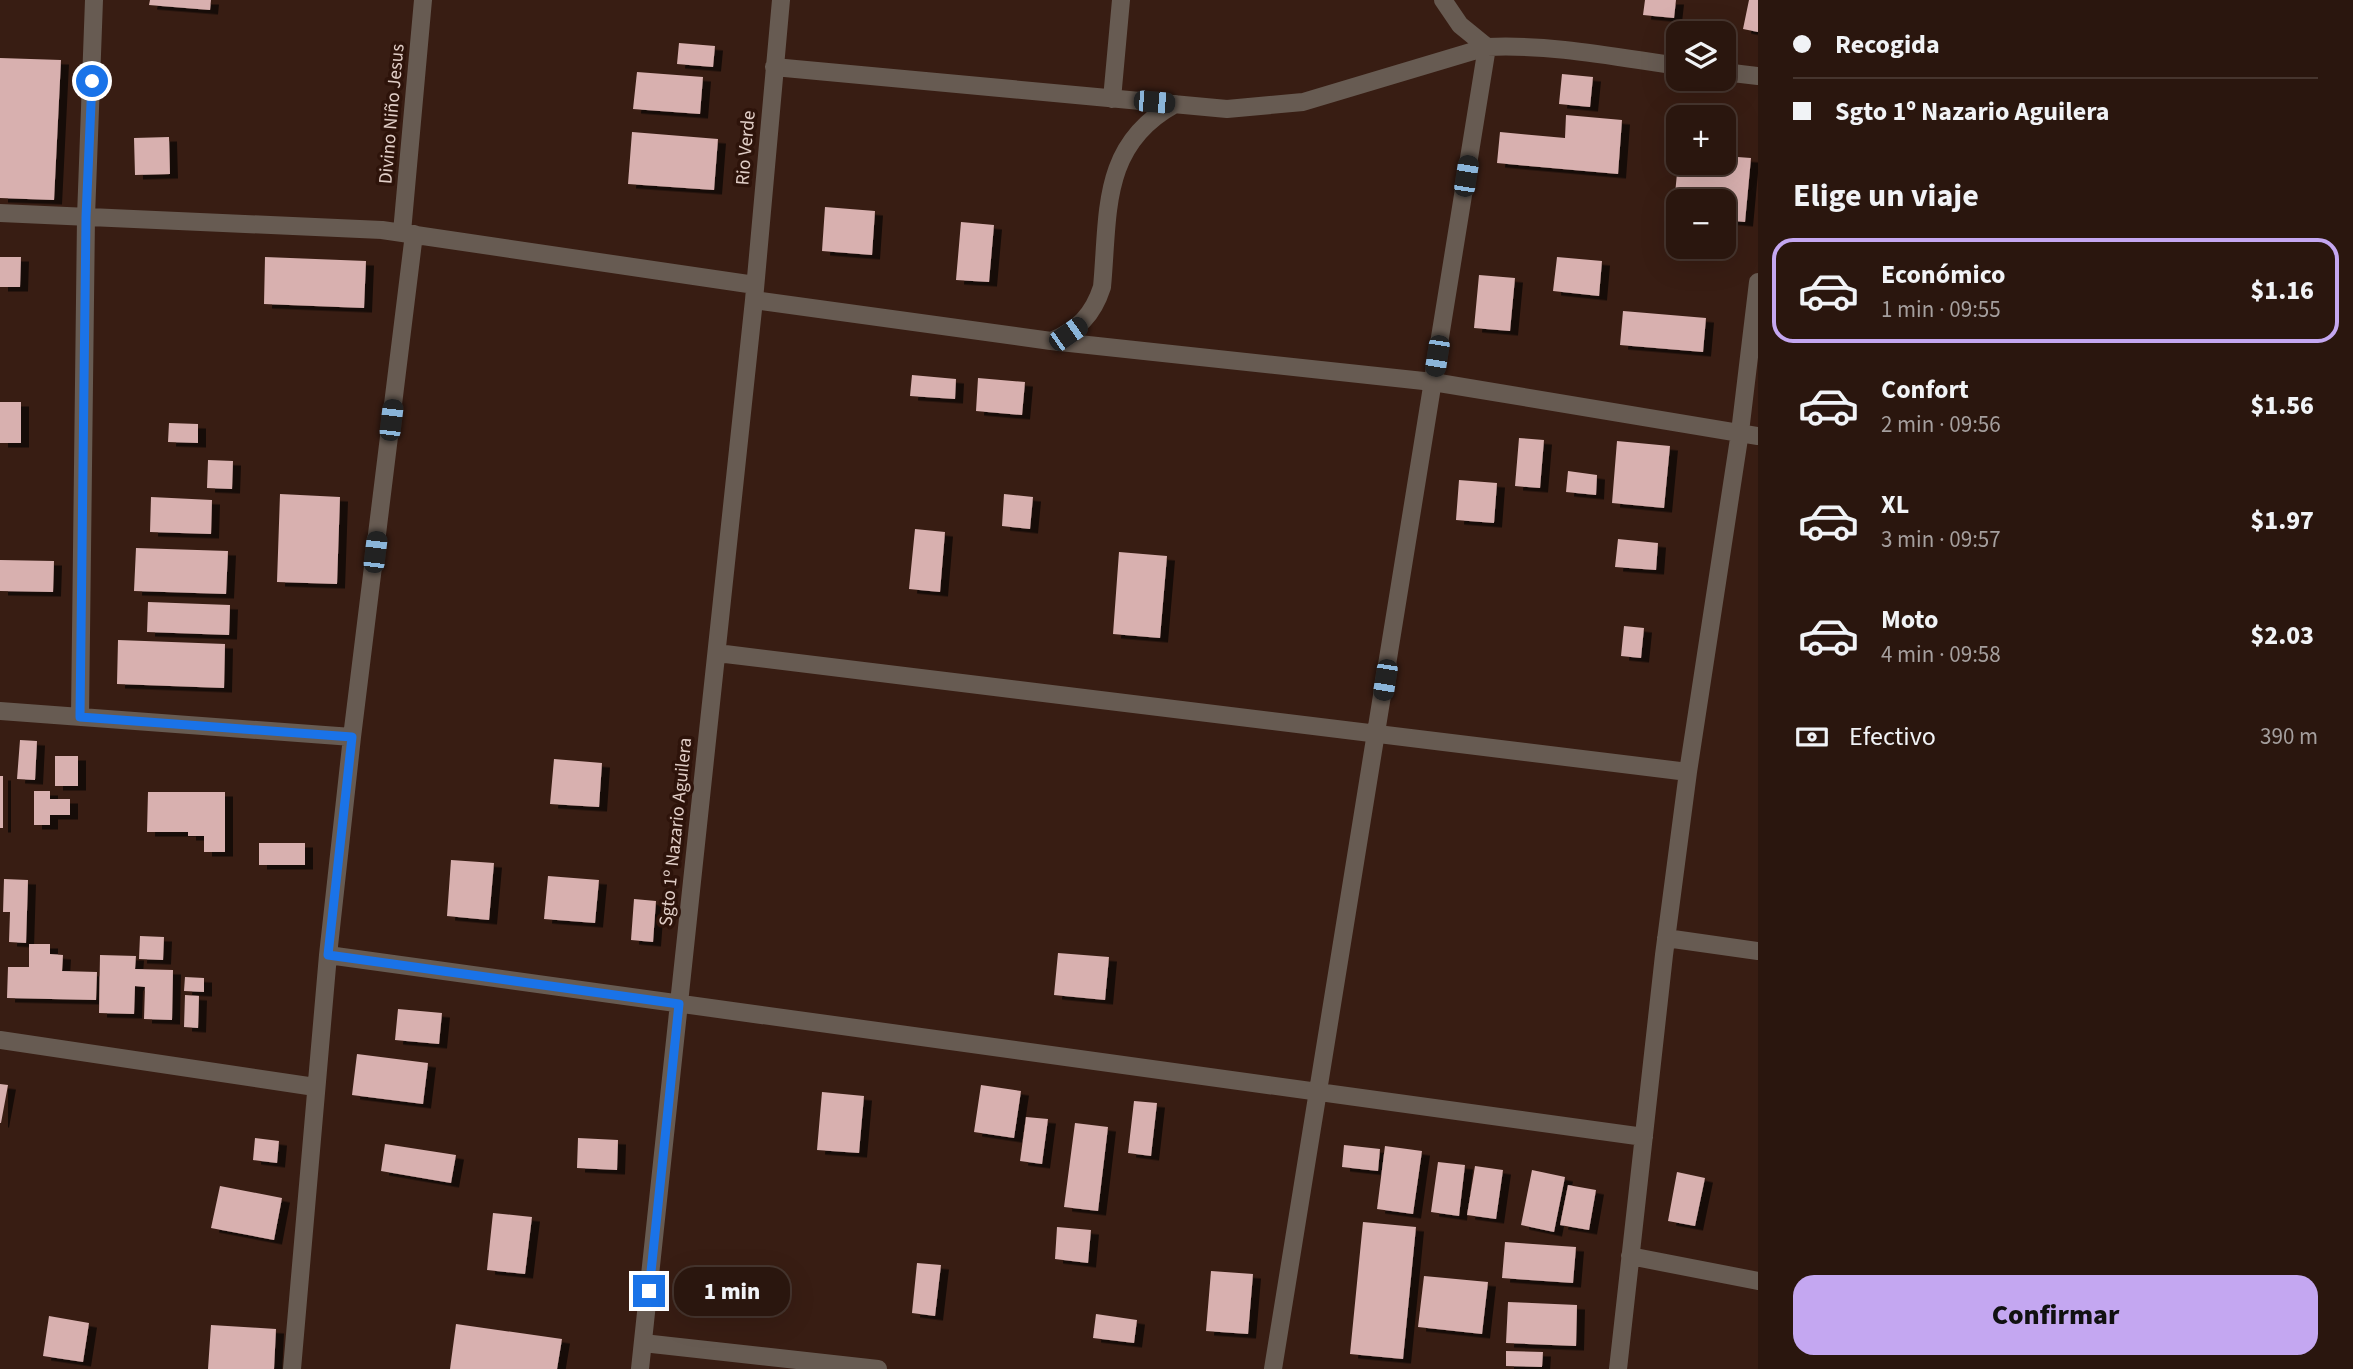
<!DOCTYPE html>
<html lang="es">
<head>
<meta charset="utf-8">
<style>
	:root { --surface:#2a160e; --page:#321f17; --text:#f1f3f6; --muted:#a59f9e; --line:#46352e; --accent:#c4a7f1 }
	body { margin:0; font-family:"Source Sans 3",sans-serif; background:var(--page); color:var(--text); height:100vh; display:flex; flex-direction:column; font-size:26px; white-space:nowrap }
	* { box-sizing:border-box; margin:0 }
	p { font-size:23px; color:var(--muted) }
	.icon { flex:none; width:38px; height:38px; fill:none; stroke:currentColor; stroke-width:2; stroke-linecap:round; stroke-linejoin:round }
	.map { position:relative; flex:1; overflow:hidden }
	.details { display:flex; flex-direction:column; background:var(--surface); width:595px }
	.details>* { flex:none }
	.banner { display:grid; align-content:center; height:154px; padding:0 35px; background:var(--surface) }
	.tools { position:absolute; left:1666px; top:21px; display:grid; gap:14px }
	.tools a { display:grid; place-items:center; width:70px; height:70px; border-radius:14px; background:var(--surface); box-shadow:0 7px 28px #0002,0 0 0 2px var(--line); font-size:35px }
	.end { position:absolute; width:32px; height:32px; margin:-16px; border:9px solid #1a73e8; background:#fff; box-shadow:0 0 0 4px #fff }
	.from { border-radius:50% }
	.bubble { position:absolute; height:49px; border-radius:21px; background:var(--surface); box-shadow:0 7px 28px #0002,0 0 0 2px var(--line); font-size:23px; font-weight:800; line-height:49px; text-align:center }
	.car { position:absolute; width:21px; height:42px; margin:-21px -10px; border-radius:9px; box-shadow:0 0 5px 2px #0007; background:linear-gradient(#222 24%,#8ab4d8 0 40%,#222 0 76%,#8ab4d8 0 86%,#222 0) }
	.banner b { display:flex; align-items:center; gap:24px; height:66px; font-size:26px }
	.banner b+b { border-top:2px solid var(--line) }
	.banner i { width:18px; height:18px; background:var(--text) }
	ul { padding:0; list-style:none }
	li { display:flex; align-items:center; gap:21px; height:105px; margin:0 14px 10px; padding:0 21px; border:4px solid transparent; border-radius:21px }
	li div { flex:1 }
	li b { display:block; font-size:26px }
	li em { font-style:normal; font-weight:800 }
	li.on { border-color:var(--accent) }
	li>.icon { width:63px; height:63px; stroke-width:1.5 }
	h2 { padding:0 35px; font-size:32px; line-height:84px }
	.pay { display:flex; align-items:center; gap:18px; height:77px; padding:0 35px; font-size:26px }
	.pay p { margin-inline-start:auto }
	.action { display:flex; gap:14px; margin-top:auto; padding:14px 35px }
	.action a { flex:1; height:80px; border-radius:21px; background:var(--accent); color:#111; font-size:28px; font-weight:800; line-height:80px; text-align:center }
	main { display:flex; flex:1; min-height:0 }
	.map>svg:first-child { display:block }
	.building { fill:#d8b0af; filter:url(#shadow) }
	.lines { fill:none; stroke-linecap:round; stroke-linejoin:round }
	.minor { stroke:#675b52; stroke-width:18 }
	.route { stroke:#1a73e8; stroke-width:9 }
	.labels { text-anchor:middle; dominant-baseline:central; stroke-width:7; stroke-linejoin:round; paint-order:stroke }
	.street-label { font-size:19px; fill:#e1cec7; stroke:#2d130a }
</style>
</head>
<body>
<main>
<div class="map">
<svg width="1758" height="1369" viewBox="0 0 1758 1369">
	<defs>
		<filter id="shadow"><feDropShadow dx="8" dy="4.5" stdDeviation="0" flood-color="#0009"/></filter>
	</defs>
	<rect width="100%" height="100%" fill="#381d13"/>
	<path class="building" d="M 150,0 L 211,0 L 210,10 L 149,5 Z
		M 1645,0 L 1676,0 L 1674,18 L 1643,15 Z
		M 1749,0 L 1758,0 L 1758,32 L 1743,29 Z
		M 679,43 L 715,46 L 713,67 L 677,64 Z
		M 0,58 L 61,60 L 54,200 L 0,198 Z
		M 637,72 L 703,77 L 700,114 L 633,109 Z
		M 1562,74 L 1593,77 L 1590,107 L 1559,104 Z
		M 1566,115 L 1622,120 L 1618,174 L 1497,163 L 1500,132 L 1565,138 Z
		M 632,132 L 718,139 L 714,190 L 628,184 Z
		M 169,137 L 170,174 L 135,175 L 134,138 Z
		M 1724,156 L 1751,158 L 1745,222 L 1724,220 L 1724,201 L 1678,201 L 1678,216 L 1673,215 L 1678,163 L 1724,163 Z
		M 825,207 L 875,211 L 872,255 L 822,251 Z
		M 961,222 L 994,225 L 989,282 L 956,280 Z
		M 0,257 L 21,257 L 20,287 L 0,287 Z
		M 265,257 L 366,261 L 364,308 L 264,304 Z
		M 1557,257 L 1602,261 L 1599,296 L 1553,291 Z
		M 1479,275 L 1515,278 L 1510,331 L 1474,328 Z
		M 1623,311 L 1706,318 L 1703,352 L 1620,345 Z
		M 912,375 L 956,379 L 955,399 L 910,396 Z
		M 978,378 L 1025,382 L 1022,415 L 976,411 Z
		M 0,402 L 21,402 L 21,443 L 0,443 Z
		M 169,423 L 198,424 L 198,443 L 168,442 Z
		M 1519,438 L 1544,440 L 1540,488 L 1515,486 Z
		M 1617,441 L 1670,446 L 1664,508 L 1612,503 Z
		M 208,460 L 233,461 L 232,489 L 207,488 Z
		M 1568,471 L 1597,475 L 1596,495 L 1566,492 Z
		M 1459,480 L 1497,483 L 1494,523 L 1456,520 Z
		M 280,494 L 340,497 L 337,584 L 277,582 Z
		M 1004,494 L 1033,497 L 1030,529 L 1002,526 Z
		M 151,497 L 212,500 L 211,534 L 150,532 Z
		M 915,529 L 945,532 L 940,592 L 909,589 Z
		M 1618,539 L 1658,543 L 1656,570 L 1615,567 Z
		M 136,548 L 228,551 L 226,594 L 134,591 Z
		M 1119,552 L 1167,556 L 1160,638 L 1113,634 Z
		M 0,560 L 54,561 L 53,592 L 0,591 Z
		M 148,602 L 230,605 L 229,635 L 147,632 Z
		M 1624,626 L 1644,628 L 1641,658 L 1621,656 Z
		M 118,640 L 225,644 L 224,688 L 117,684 Z
		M 20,740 L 37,741 L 35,780 L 17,779 Z
		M 55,756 L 78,756 L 78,786 L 55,786 Z
		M 554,759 L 602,763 L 599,807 L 550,804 Z
		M 0,776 L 3,776 L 3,828 L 0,828 Z
		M 34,791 L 50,791 L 50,799 L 70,799 L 70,815 L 50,815 L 50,825 L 34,825 Z
		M 148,792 L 225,792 L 225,852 L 204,852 L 204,836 L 188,836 L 188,832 L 147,832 Z
		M 259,843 L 305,843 L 305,865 L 259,865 Z
		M 451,860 L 494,863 L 489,920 L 447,916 Z
		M 548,876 L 599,880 L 595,923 L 544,919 Z
		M 4,879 L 28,880 L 26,943 L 9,942 L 10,912 L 3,912 Z
		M 634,899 L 656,901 L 653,942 L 631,940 Z
		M 140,936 L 164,937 L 163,960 L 139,959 Z
		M 29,944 L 50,944 L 50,954 L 63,955 L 62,971 L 97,972 L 96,1000 L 7,998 L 8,967 L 29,967 Z
		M 1058,953 L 1109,957 L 1105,1000 L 1054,995 Z
		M 100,955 L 136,956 L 135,969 L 173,970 L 172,1020 L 144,1019 L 145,987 L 135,986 L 134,1014 L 99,1013 Z
		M 185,977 L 204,978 L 204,992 L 184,991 Z
		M 185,995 L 199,996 L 198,1028 L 184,1027 Z
		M 398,1009 L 442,1013 L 439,1044 L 395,1040 Z
		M 357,1054 L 428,1063 L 423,1104 L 352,1095 Z
		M 0,1084 L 8,1085 L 1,1123 L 0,1123 Z
		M 981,1085 L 1021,1091 L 1014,1138 L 974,1132 Z
		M 822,1092 L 864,1096 L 859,1153 L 817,1150 Z
		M 1134,1101 L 1157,1103 L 1151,1156 L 1128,1153 Z
		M 1026,1117 L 1048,1119 L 1042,1164 L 1020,1161 Z
		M 1075,1123 L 1108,1127 L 1098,1211 L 1064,1207 Z
		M 255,1138 L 279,1141 L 277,1163 L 253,1160 Z
		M 578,1138 L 618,1140 L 617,1170 L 577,1168 Z
		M 385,1144 L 456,1155 L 451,1183 L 381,1171 Z
		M 1344,1145 L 1380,1149 L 1378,1171 L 1342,1167 Z
		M 1385,1146 L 1422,1151 L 1413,1214 L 1377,1209 Z
		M 1438,1162 L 1465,1165 L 1459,1216 L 1431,1212 Z
		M 1475,1166 L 1503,1170 L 1496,1219 L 1467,1215 Z
		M 1532,1170 L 1565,1177 L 1554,1232 L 1521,1225 Z
		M 1677,1172 L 1705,1178 L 1695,1226 L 1668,1221 Z
		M 1568,1185 L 1596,1190 L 1589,1230 L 1560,1225 Z
		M 220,1186 L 282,1198 L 274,1240 L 211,1228 Z
		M 493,1213 L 532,1217 L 525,1274 L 487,1270 Z
		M 1363,1222 L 1416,1227 L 1403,1359 L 1350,1354 Z
		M 1057,1227 L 1091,1230 L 1088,1263 L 1055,1259 Z
		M 1505,1242 L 1576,1247 L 1573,1283 L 1502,1278 Z
		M 917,1263 L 941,1265 L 935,1316 L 912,1313 Z
		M 1211,1271 L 1253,1274 L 1248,1334 L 1206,1331 Z
		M 1424,1276 L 1488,1282 L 1482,1334 L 1418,1327 Z
		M 1508,1302 L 1577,1305 L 1576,1346 L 1506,1343 Z
		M 1096,1314 L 1137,1320 L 1134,1343 L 1093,1338 Z
		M 49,1316 L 89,1323 L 83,1362 L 43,1356 Z
		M 456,1324 L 562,1339 L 557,1369 L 450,1369 Z
		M 211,1325 L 276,1329 L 274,1369 L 208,1369 Z
		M 1506,1351 L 1543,1352 L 1542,1367 L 1506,1366 Z"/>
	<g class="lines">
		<path class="minor" d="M 774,67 L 1227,109 L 1303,102 L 1487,47 C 1551,44 1615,57 1678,66
			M 1724,72 L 1758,76
			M 1112,99 L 1121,0
			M 0,213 L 382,230 L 755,285
			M 402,232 L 423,0
			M 754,300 L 1051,341 L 1433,382 L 1758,436
			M 1051,341 C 1078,330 1093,315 1102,287 C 1109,213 1100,145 1175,104
			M 717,653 L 1688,772
			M 0,711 L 352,737
			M 80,717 L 86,217 L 94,0
			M 1666,938 L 1758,951
			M 328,955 L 1644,1137
			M 0,1040 L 315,1087
			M 1630,1256 L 1758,1281
			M 643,1343 L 878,1369
			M 292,1369 L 328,955 L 352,737 L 414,234
			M 640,1369 L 754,300 L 781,0
			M 1273,1369 L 1487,47 L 1460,25 L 1443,0
			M 1618,1369 L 1664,955 L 1688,772 L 1740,432 L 1758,282"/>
	</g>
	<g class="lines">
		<path class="route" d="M 92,81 L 86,217 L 80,717 L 352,737 L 328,955 L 679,1004 L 649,1291"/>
	</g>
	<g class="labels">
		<g class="street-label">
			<text transform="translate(392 114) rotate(-85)">Divino Niño Jesus</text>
			<text transform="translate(746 148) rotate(-85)">Rio Verde</text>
			<text transform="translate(676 832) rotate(-84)">Sgto 1º Nazario Aguilera</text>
		</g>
	</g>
</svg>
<div class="tools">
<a><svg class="icon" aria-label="layers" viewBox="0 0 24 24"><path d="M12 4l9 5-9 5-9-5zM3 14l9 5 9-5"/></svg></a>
<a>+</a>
<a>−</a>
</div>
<i class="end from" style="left:92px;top:81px"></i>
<i class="end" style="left:649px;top:1291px"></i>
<div class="bubble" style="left:674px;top:1267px;width:116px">1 min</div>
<i class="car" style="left:1154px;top:102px;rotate:95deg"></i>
<i class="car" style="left:1466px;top:176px;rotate:9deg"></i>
<i class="car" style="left:1068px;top:334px;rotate:55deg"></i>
<i class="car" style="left:1437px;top:356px;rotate:189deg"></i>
<i class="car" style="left:391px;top:420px;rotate:7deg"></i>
<i class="car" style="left:375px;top:552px;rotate:7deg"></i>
<i class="car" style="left:1385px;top:680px;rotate:189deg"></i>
</div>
<section class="details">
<div class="banner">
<b><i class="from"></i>Recogida</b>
<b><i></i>Sgto 1º Nazario Aguilera</b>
</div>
<h2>Elige un viaje</h2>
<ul>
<li class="on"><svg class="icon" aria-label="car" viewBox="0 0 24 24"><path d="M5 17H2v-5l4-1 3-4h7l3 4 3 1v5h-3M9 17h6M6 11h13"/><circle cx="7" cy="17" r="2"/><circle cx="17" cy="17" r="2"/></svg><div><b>Económico</b><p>1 min · 09:55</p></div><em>$1.16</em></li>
<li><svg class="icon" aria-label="car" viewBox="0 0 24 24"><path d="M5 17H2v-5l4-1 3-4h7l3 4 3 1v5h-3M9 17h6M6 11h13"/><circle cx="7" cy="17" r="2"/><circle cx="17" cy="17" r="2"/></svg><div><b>Confort</b><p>2 min · 09:56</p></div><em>$1.56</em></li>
<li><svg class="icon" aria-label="car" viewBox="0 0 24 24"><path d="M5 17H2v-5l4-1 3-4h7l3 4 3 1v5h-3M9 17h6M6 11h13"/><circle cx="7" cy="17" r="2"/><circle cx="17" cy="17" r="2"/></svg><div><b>XL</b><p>3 min · 09:57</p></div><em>$1.97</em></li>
<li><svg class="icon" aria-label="car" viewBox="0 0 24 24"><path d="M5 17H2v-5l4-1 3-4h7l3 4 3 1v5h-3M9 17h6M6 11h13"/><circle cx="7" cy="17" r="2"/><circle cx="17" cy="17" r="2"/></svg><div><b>Moto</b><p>4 min · 09:58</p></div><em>$2.03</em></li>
</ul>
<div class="pay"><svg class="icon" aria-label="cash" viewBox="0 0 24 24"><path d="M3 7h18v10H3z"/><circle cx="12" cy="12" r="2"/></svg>Efectivo<p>390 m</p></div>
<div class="action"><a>Confirmar</a></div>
</section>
</main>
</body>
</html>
